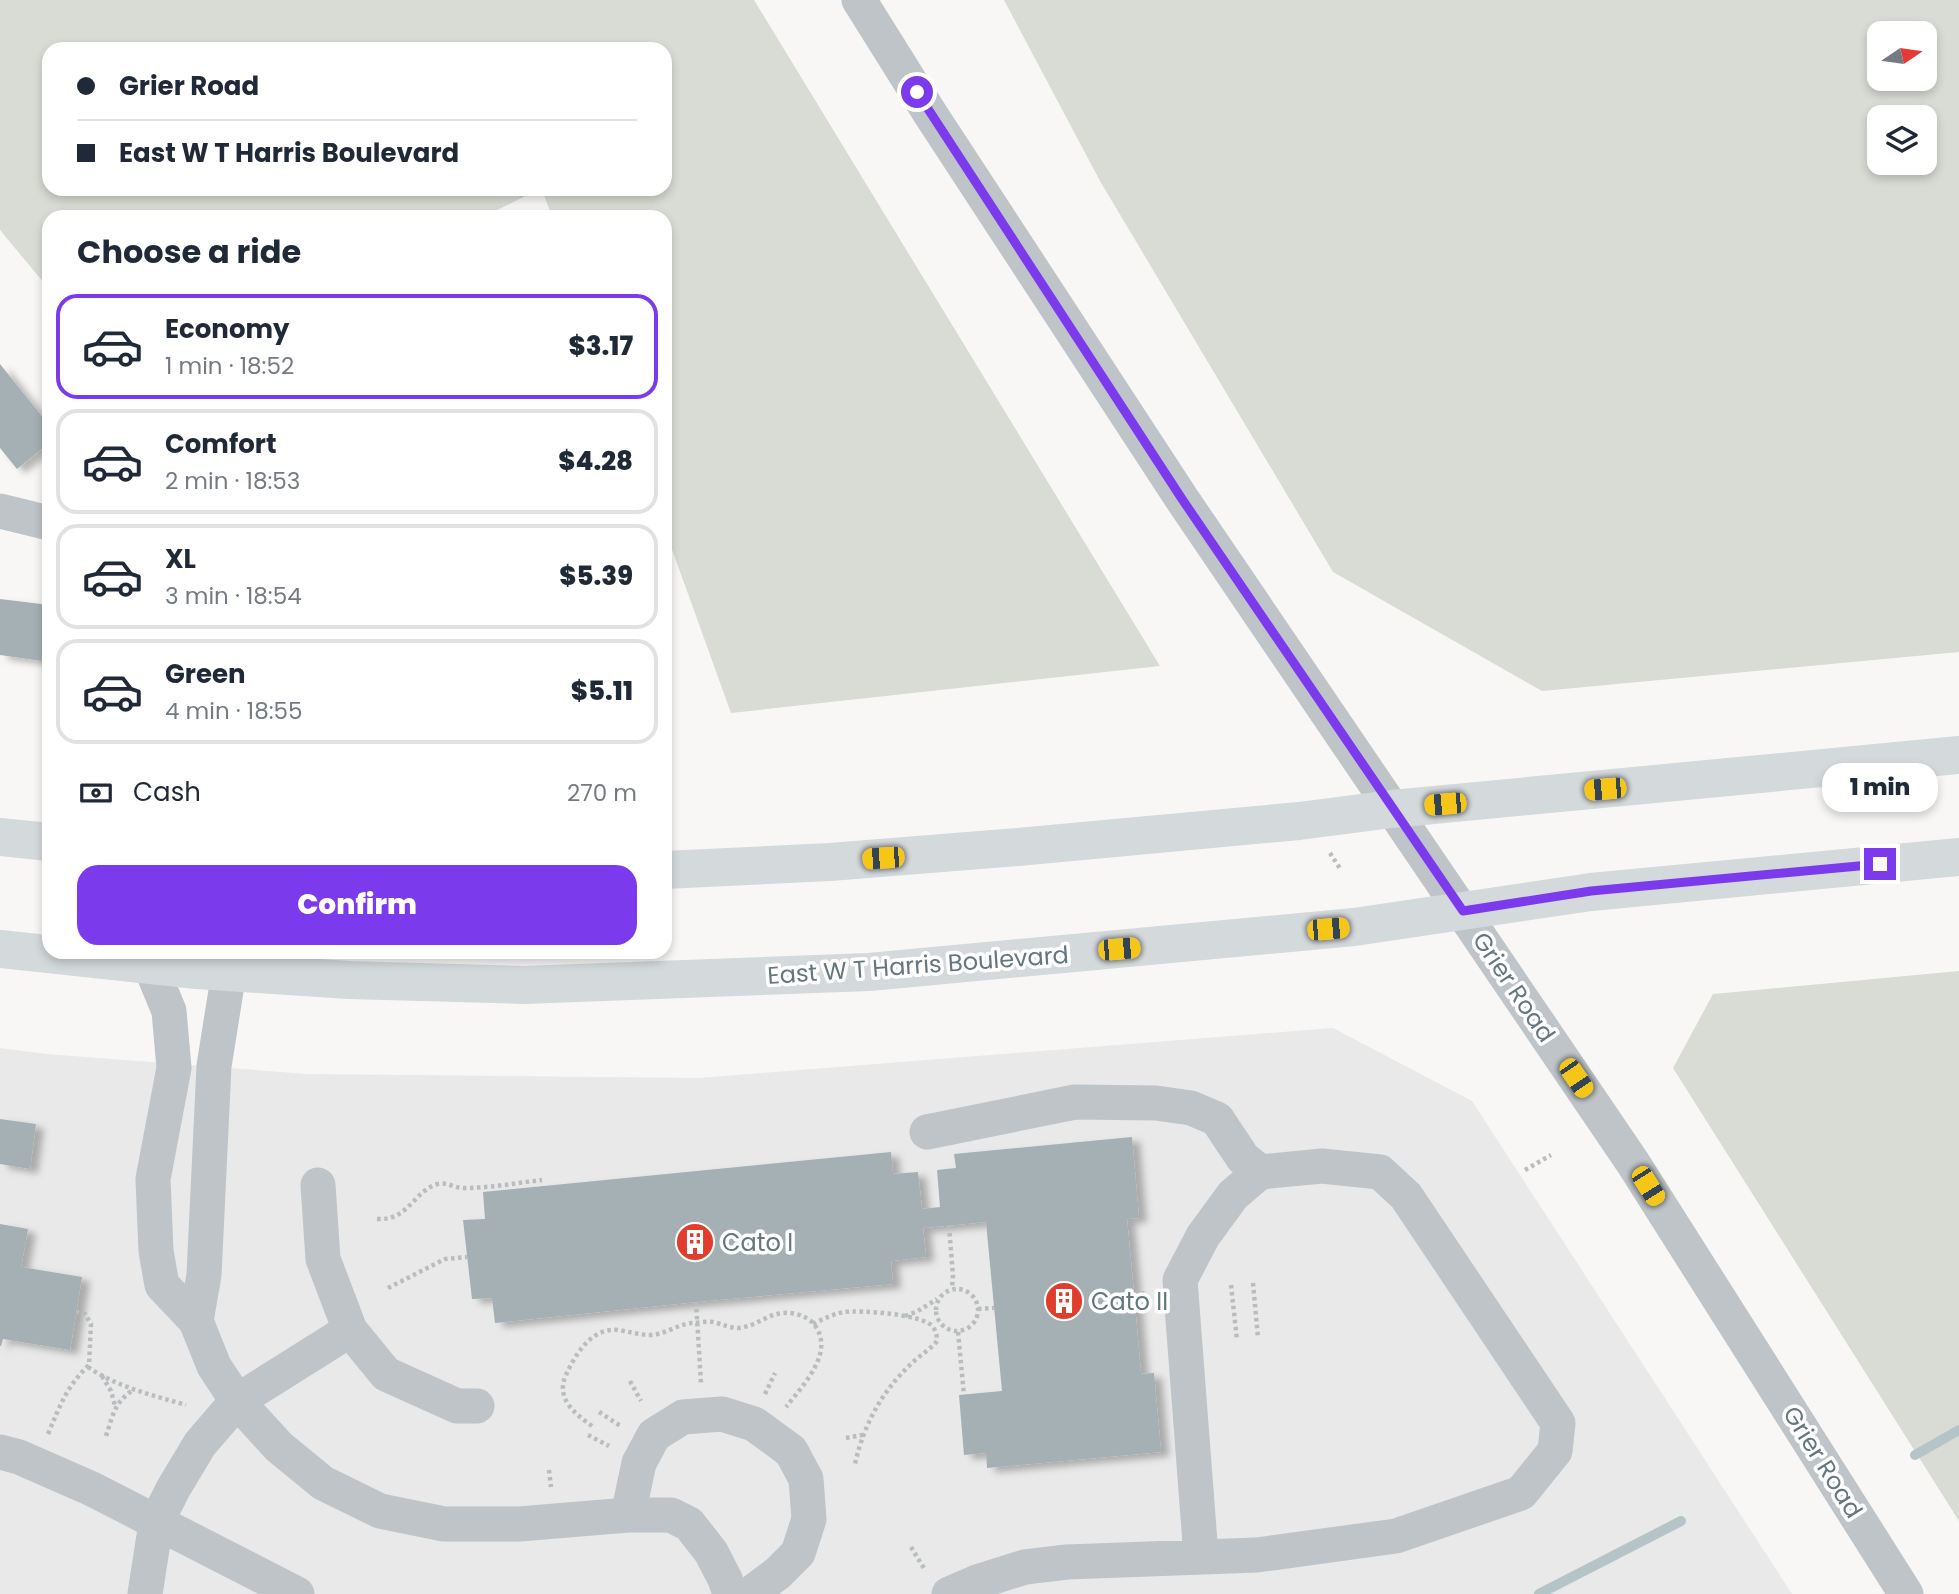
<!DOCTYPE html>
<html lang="en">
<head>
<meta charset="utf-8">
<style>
	:root { --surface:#fff; --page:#f6f6f7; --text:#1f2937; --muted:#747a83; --line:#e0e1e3; --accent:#7c3aed }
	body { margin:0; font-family:Poppins,sans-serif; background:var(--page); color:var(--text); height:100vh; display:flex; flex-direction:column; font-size:26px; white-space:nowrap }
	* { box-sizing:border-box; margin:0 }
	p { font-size:23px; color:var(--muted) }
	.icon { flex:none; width:38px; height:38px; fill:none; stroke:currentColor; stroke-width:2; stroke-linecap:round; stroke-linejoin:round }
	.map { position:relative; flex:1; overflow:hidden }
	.panel { position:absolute; left:42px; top:210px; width:630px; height:749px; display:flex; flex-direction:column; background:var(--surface); border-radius:21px; box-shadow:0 4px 10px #0003 }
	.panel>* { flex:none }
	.hud { position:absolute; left:42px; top:42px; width:630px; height:154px; border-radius:21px; box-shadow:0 4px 10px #0003; display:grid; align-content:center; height:154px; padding:0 35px; background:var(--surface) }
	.needle { width:46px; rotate:77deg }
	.controls { position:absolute; left:1867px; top:21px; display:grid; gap:14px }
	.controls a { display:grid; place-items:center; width:70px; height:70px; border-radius:14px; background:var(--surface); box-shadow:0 4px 10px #0003; font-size:35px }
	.end { position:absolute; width:32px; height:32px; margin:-16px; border:9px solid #7c3aed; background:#fff; box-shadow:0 0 0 4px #fff }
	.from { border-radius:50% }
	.bubble { position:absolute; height:49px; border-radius:21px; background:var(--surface); box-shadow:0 4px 10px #0003; font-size:23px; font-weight:800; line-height:49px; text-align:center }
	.car { position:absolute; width:21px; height:42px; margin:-21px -10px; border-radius:9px; box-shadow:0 0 5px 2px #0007; background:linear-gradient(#f5c518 24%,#345 0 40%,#f5c518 0 76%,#345 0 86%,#f5c518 0) }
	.hud b { display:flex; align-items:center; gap:24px; height:66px; font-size:26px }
	.hud b+b { border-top:2px solid var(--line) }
	.hud i { width:18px; height:18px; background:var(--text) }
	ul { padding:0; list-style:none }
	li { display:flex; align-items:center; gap:21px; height:105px; margin:0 14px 10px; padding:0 21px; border:4px solid var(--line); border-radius:21px }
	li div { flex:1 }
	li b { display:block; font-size:26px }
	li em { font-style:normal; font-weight:800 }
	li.selected { border-color:var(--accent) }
	li>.icon { width:63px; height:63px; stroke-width:1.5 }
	h2 { padding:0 35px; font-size:32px; line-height:84px }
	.pay { display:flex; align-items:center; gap:18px; height:77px; padding:0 35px; font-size:26px }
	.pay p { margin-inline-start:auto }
	.action { display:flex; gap:14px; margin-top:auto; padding:14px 35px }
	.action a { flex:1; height:80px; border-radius:21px; background:var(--accent); color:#fff; font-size:28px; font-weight:800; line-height:80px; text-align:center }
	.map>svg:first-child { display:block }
	.built { fill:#e8e9e8 }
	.green { fill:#d8dcd4; fill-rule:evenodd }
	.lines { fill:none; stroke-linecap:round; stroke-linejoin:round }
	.stream { stroke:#b5c4c6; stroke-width:10 }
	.building { fill:#a5b0b4; filter:url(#shadow) }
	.path { stroke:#b9bdbf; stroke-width:4.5; stroke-dasharray:3.5 3.5; stroke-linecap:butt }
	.minor { stroke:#bec4c7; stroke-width:35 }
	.major { stroke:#d4d9db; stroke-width:38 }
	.route { stroke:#7c3aed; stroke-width:9 }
	.labels { text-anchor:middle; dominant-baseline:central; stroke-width:7; stroke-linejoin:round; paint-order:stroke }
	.street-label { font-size:24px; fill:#63777f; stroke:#fff }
	.poi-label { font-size:24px; fill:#63777f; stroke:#fff; text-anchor:start }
</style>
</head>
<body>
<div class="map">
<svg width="1959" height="1594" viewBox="0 0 1959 1594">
	<defs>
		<filter id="shadow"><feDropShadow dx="8" dy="4.5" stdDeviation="3.5" flood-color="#0004"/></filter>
	</defs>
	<rect width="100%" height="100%" fill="#f8f7f5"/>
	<path class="built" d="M 1333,1028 L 1472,1101 L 1792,1594 L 0,1594 L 0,1048 L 46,1054 L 307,1074 L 699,1078 Z"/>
	<path class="green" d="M 0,0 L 754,0 L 1160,666 L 731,713 L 665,530 L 665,217 L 552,217 L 542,189 L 665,189 L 665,49 L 49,49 L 49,189 L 540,189 L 483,217 L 49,217 L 49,289 L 0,230 Z
		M 1004,0 L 1959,0 L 1959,652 L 1542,691 L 1333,572 L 1100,181 ZM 1880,33 L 1925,33 L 1925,79 L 1880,79 ZM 1880,117 L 1925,117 L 1925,163 L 1880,163 Z
		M 1959,971 L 1959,1521 L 1673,1068 L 1713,994 Z"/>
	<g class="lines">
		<path class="stream" d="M 1915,1455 L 1959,1430
			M 1539,1594 L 1681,1521"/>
	</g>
	<path class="building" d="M 0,364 L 49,425 L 49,443 L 17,469 L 0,448 Z
		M 0,599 L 49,605 L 49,662 L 0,655 Z
		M 0,1119 L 36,1124 L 30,1169 L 0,1164 Z
		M 1132,1137 L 1139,1218 L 1127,1219 L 1134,1294 L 1141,1374 L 1154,1373 L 1161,1452 L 987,1468 L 986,1453 L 964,1455 L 959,1395 L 1002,1391 L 986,1222 L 923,1228 L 926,1257 L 891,1261 L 893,1284 L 696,1302 L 495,1323 L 492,1298 L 472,1299 L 463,1220 L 485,1219 L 483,1192 L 891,1152 L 893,1174 L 918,1172 L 922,1209 L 940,1207 L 937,1170 L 956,1168 L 954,1154 Z
		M 0,1224 L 28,1229 L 21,1267 L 82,1277 L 70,1350 L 3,1339 L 1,1346 L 0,1346 Z"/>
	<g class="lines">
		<path class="path" d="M 1330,853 L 1341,870
			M 1525,1170 L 1551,1155
			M 377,1219 C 409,1221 414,1190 438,1184 C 448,1182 454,1188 464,1188 C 490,1188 516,1183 542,1180
			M 949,1226 L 953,1276 L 952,1289
			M 1253,1283 L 1258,1338
			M 1231,1285 L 1237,1340
			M 388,1288 L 445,1259 L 467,1257
			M936 1310a21 21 0 1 1 42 0a21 21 0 1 1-42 0Z
			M 1134,1294 L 1148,1293
			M 696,1302 L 701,1383
			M 978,1309 L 994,1308
			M 905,1316 L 918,1311 L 937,1299
			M 813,1324 C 823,1319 833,1314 844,1312 C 861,1310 921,1314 932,1326 C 936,1330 937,1336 937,1341 C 930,1350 920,1355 912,1363 C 882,1391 864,1424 855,1464
			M 958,1332 L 964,1395
			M 88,1367 C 117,1387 152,1395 186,1405
			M 102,1376 L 111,1391 L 115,1406
			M 630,1381 L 641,1401
			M 765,1394 L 775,1373
			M 599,1412 L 622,1427
			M 592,1426 C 575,1414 555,1398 566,1375 C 576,1353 592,1327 619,1330 C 630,1332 640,1335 651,1335 C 665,1334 677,1325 691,1323 C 698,1323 706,1321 713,1322 C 722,1324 729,1328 738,1328 C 755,1327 767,1314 784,1313 C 794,1312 806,1316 813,1323 C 837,1351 803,1385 786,1407
			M 48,1434 C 60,1406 66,1387 89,1365 L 91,1324 L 85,1314 L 77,1312
			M 588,1435 L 609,1446
			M 106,1436 C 113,1415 114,1403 133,1390
			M 846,1438 L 862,1435
			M 549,1470 L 551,1487
			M 911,1547 L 925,1570"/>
		<path class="minor" d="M 859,0 L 931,115 L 1182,499 L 1633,1163 L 1906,1594
			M 0,511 L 49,523
			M 150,965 L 169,1011 L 174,1068 L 153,1179 L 156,1251 L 162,1285 L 196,1321 L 214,1366 L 237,1401 L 279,1447 L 323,1483 L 380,1511 L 444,1524 L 519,1524 L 628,1515 L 671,1515 L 689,1524 L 711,1552 L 725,1579 L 730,1594
			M 927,1132 L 1075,1102 L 1156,1103 L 1191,1108 L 1217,1119 L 1243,1158 L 1260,1172 L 1322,1166 L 1380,1172 L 1406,1196 L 1558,1423 L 1555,1451 L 1521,1493 L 1396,1536 L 1257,1555 L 1067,1562 L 1025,1567 L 977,1582 L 949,1594
			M 318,1185 L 323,1259 L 350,1330 L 386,1374 L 457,1406 L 477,1406
			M 196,1321 L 204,1275 L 214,1066 L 229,972
			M 0,1452 L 19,1457 L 92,1489 L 297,1594
			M 628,1515 L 639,1463 L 654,1435 L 683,1417 L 722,1414 L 754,1424 L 791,1451 L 806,1479 L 809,1519 L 798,1553 L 778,1573 L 750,1594
			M 1201,1556 L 1180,1280 L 1203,1236 L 1233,1195 L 1260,1172
			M 145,1594 L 156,1523 L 173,1489 L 200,1444 L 237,1401 L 350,1330"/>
		<path class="major" d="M 0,837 L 49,842
			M 665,870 L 830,862 L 1018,847 L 1299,821 L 1392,809 L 1959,755
			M 0,949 L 197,970 L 349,980 L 524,985 L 869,972 L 1354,927 L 1591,892 L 1959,857"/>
	</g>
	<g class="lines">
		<path class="route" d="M 917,92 L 1182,499 L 1463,911 L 1591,891 L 1880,864"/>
	</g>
	<defs>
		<g id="building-disc" transform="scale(2.0125)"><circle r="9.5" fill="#e03d2c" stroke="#fff"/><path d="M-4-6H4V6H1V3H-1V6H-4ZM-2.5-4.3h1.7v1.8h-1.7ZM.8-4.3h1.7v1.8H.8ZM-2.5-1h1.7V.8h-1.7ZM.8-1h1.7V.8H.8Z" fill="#fff"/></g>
	</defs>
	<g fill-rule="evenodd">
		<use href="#building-disc" x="695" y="1242"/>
		<use href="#building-disc" x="1064" y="1301"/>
	</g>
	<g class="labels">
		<g class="street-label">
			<text transform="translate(918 965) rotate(-4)">East W T Harris Boulevard</text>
			<text transform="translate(1514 987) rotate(56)">Grier Road</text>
			<text transform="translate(1823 1462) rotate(58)">Grier Road</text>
		</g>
		<g class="poi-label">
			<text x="722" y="1242">Cato I</text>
			<text x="1091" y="1301">Cato II</text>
		</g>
	</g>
</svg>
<div class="controls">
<a><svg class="needle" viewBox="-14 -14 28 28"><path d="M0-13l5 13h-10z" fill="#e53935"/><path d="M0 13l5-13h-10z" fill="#747a83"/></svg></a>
<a><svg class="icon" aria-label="layers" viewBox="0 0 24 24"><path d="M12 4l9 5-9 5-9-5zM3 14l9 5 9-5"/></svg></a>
</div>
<i class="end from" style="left:917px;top:92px"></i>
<i class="end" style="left:1880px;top:864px"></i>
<div class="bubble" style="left:1822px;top:763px;width:116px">1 min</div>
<i class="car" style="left:1605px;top:789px;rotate:265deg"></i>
<i class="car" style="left:1445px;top:804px;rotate:265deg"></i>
<i class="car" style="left:883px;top:858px;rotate:266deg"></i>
<i class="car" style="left:1328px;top:929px;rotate:85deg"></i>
<i class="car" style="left:1119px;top:949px;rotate:85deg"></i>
<i class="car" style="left:1576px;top:1078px;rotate:146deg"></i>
<i class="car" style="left:1648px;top:1186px;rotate:148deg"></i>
<div class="hud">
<b><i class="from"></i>Grier Road</b>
<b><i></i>East W T Harris Boulevard</b>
</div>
<section class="panel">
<h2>Choose a ride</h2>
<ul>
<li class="selected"><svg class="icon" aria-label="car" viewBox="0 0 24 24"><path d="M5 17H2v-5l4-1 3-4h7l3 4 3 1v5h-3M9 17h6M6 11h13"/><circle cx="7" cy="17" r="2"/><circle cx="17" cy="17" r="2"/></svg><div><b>Economy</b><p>1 min · 18:52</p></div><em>$3.17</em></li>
<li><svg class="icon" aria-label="car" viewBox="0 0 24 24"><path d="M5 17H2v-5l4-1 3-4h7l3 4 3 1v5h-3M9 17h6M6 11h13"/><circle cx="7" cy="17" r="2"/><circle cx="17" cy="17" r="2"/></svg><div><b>Comfort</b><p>2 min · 18:53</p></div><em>$4.28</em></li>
<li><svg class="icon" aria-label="car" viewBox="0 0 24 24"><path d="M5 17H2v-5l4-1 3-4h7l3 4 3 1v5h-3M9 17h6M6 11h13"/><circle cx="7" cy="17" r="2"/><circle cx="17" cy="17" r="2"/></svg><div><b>XL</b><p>3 min · 18:54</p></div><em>$5.39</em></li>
<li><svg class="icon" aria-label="car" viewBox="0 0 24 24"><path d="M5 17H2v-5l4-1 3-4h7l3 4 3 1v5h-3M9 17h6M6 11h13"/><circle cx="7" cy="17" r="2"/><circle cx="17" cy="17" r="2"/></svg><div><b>Green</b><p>4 min · 18:55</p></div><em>$5.11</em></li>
</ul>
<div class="pay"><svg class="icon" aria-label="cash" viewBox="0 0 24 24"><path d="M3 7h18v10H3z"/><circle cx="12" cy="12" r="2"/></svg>Cash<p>270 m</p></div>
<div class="action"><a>Confirm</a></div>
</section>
</div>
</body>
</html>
